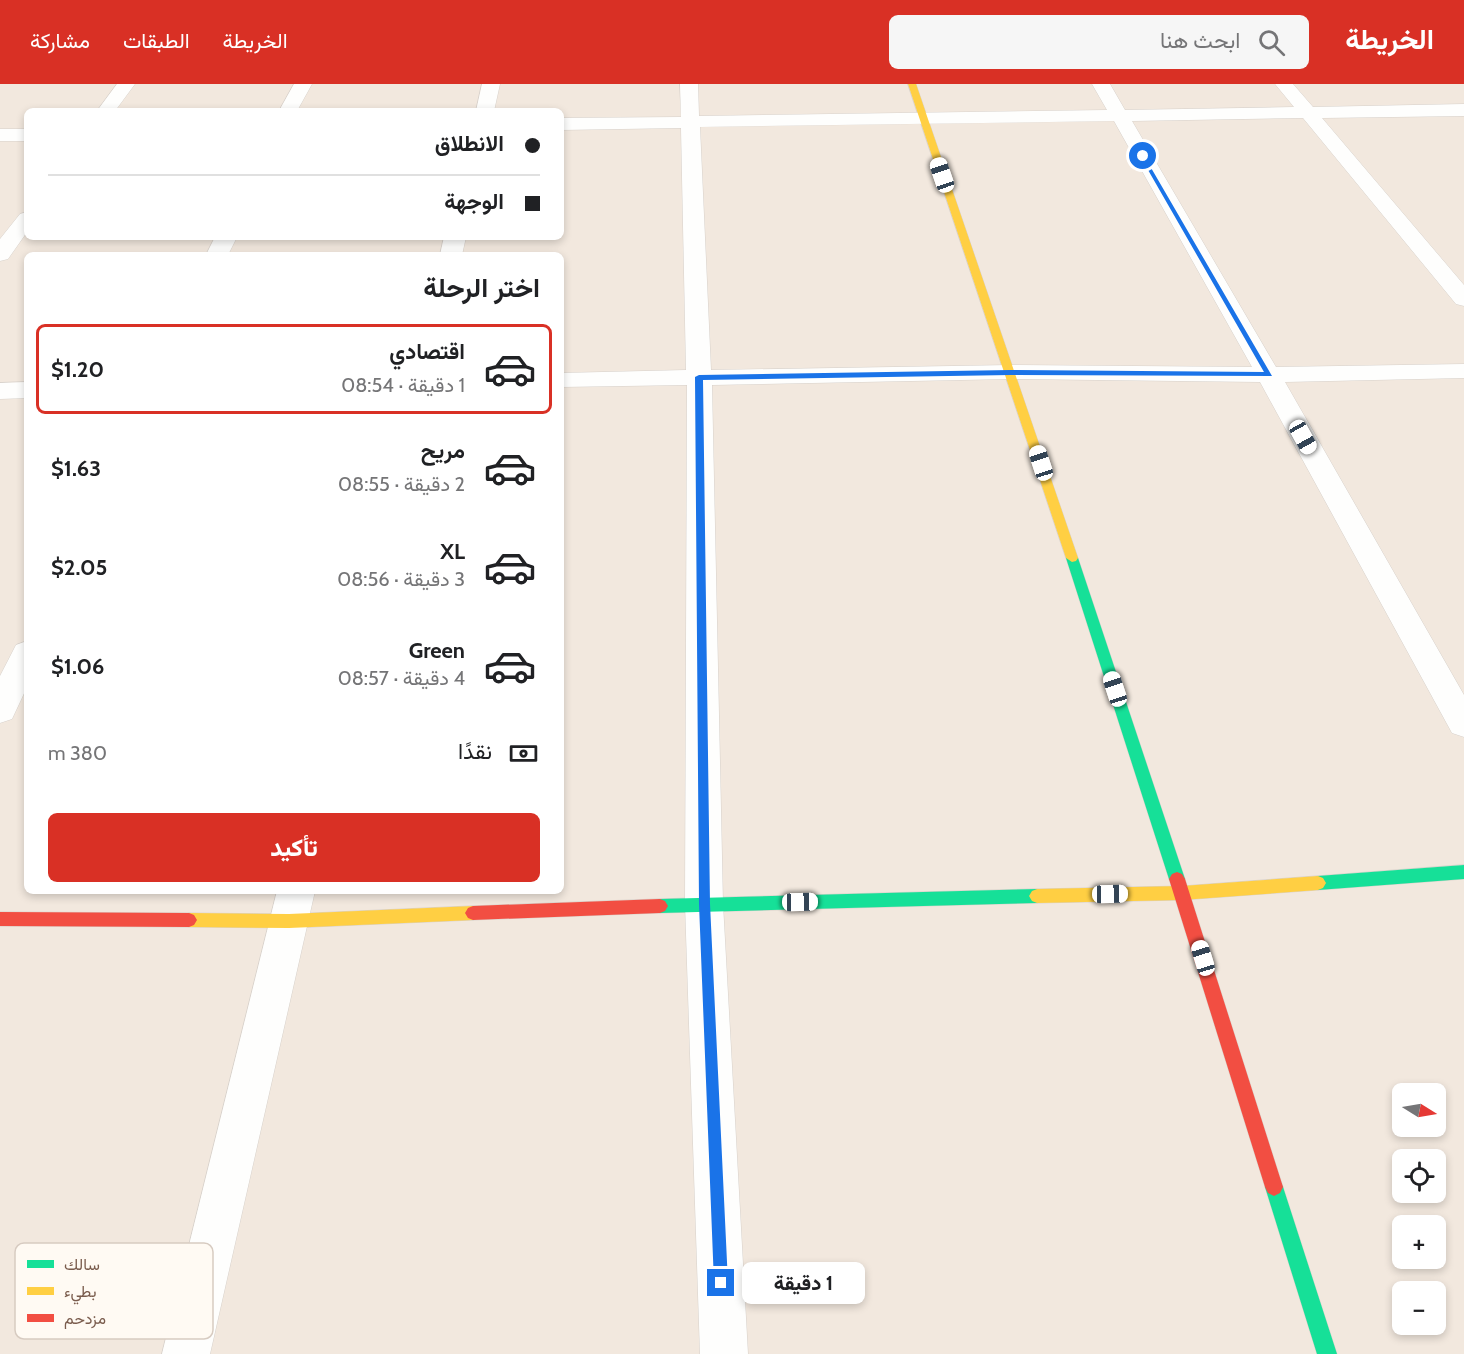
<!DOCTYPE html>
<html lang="ar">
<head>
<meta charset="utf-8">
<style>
	:root { --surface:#fff; --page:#f6f6f6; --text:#202124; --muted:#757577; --line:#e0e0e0; --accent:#d93025 }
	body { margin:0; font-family:Cabin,Vazirmatn,sans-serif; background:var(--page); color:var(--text); direction:rtl; height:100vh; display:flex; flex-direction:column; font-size:22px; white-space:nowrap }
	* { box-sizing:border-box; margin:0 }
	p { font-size:20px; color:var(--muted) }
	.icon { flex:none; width:33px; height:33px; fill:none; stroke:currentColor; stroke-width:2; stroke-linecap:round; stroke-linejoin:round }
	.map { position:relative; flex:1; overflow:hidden; direction:ltr }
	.details { position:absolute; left:24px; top:168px; width:540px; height:642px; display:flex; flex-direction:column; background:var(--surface); border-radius:9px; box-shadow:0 3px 9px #0003; direction:rtl }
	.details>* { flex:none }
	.hud { position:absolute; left:24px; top:24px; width:540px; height:132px; border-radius:9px; box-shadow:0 3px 9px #0003; direction:rtl; display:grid; align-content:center; height:132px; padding:0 24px; background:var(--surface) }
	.needle { width:39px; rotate:101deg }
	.fabs { position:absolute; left:1392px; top:999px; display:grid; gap:12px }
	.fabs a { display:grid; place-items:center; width:54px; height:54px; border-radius:9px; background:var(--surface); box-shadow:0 3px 9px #0003; font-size:30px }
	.end { position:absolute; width:27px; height:27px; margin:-14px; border:8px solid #1a73e8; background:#fff; box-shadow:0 0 0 3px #fff }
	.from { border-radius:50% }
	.bubble { position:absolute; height:42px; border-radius:9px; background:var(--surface); box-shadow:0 3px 9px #0003; font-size:20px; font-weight:800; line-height:42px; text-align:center; direction:rtl }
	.car { position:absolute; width:18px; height:36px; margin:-18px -9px; border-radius:8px; box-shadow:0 0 4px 2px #0007; background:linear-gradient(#fff 24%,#345 0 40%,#fff 0 76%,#345 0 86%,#fff 0) }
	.hud b { display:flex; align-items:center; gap:21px; height:57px; font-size:22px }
	.hud b+b { border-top:2px solid var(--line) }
	.hud i { width:15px; height:15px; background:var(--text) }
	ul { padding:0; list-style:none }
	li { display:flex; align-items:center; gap:18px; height:90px; margin:0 12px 9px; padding:0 12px; border:3px solid transparent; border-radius:9px }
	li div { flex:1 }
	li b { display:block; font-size:22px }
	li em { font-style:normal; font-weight:800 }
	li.selected { border-color:var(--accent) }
	li>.icon { width:54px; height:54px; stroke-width:1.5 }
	h2 { padding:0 24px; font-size:27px; line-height:72px }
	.pay { display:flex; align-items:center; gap:15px; height:66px; padding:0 24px; font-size:22px }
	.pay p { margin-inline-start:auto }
	.action { display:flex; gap:12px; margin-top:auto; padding:12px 24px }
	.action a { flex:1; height:69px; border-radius:9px; background:var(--accent); color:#fff; font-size:24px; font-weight:800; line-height:69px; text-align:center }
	header { display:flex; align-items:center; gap:36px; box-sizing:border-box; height:84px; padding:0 30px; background:var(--accent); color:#fff }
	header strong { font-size:28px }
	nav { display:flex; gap:33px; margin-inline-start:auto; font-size:21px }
	.search { width:420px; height:54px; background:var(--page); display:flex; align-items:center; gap:15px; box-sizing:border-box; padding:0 21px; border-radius:9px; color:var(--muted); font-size:22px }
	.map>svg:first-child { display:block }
	.residential { fill:#f2e8de; fill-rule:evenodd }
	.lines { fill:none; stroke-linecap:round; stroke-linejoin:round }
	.street-casing { stroke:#d7d1cb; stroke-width:1 }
	.fast-casing { stroke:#d9d2cb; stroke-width:1 }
	.slow-casing { stroke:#d9d2cb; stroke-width:1 }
	.jam-casing { stroke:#d9d2cb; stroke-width:1 }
	.street { fill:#fefefd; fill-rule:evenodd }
	.fast { fill:#16e098; fill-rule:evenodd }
	.slow { fill:#ffcf43; fill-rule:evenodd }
	.jam { fill:#f24e42; fill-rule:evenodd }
	.route { fill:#1a73e8 }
	.key { fill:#fffaf3; stroke:#d7cbc1; stroke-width:1.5 }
	.key-label { font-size:16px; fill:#7a5c4d }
</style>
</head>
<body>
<header>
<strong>الخريطة</strong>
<div class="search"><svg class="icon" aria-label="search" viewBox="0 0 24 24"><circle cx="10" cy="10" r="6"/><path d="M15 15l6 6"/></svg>ابحث هنا</div>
<nav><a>الخريطة</a><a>الطبقات</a><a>مشاركة</a></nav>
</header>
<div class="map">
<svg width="1464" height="1270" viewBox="0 0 1464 1270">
	<rect width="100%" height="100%" fill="#f9f5f0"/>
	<path class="residential" d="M 0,0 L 1464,0 L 1464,1270 L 0,1270 ZM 27,27 L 561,27 L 561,153 L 27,153 ZM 27,171 L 561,171 L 561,807 L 27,807 ZM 1402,1010 L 1436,1010 L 1436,1042 L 1402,1042 ZM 1402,1076 L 1436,1076 L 1436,1108 L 1402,1108 ZM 1402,1142 L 1436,1142 L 1436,1174 L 1402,1174 ZM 1402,1208 L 1436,1208 L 1436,1240 L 1402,1240 Z"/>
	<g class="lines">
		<g class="street-casing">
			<path id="street" d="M 117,0 L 135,0 L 115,27 L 97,27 Z
				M 294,0 L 312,0 L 297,27 L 279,27 Z
				M 482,0 L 500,0 L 494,27 L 476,27 Z
				M 680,0 L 698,0 L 699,32 L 1107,26 L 1092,0 L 1110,0 L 1125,26 L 1294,23 L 1275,0 L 1293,0 L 1313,23 L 1464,20 L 1464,32 L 1322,34 L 1464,201 L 1464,222 L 1456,220 L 1303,34 L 1132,37 L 1276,283 L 1464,280 L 1464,294 L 1285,298 L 1464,611 L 1464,653 L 1452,649 L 1260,298 L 1011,295 L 712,301 L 723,820 L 748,1270 L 700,1270 L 685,820 L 687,301 L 561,303 L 561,289 L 686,286 L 681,44 L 561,46 L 561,34 L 681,33 ZM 1114,37 L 1252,283 L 1011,281 L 711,286 L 700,43 Z
				M 0,45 L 27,45 L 27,57 L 0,57 Z
				M 27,128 L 27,148 L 8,175 L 0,177 L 0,155 L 20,130 Z
				M 215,153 L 237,153 L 228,171 L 206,171 Z
				M 444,153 L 466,153 L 462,171 L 440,171 Z
				M 27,298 L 27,314 L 0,315 L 0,299 Z
				M 27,557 L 27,603 L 12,635 L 0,639 L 0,592 L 16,561 Z
				M 277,807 L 315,807 L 210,1270 L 162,1270 Z"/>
		</g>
		<g class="fast-casing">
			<path id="fast" d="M 1072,470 L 1078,474 L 1185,795 L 1182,800 L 1177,802 L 1172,800 L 1169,795 L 1066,474 Z
				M 1464,781 L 1464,795 L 1318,806 L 1313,804 L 1310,799 L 1313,794 L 1318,792 Z
				M 1037,805 L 1042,807 L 1045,812 L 1042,817 L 1037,819 L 660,829 L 655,827 L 652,822 L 655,817 L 660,815 Z
				M 1274,1094 L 1280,1097 L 1283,1103 L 1337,1270 L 1317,1270 L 1265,1103 L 1268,1097 Z"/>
		</g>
		<g class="slow-casing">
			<path id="slow" d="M 908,0 L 916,0 L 1078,474 L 1076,477 L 1072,478 L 1066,474 Z
				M 1318,792 L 1323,794 L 1326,799 L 1323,804 L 1318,806 L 1182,816 L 1037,819 L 1032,817 L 1029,812 L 1032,807 L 1037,805 L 1182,802 Z
				M 473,822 L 478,824 L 481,829 L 478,834 L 473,836 L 289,844 L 189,843 L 184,841 L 181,836 L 184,831 L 189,829 L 289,830 Z"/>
		</g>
		<g class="jam-casing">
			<path id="jam" d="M 1177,788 L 1182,790 L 1185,795 L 1283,1103 L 1280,1109 L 1274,1112 L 1268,1109 L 1265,1103 L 1169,795 L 1172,790 Z
				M 660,815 L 665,817 L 668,822 L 665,827 L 660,829 L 473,836 L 468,834 L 465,829 L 468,824 L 473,822 Z
				M 0,828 L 189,829 L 194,831 L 197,836 L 194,841 L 189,843 L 0,842 Z"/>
		</g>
		<use href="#street" class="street"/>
		<use href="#fast" class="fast"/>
		<use href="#slow" class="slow"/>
		<use href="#jam" class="jam"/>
	</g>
	<path class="route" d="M 1143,70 L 1272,292 L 1011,291 L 703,296 L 710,820 L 728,1199 L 726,1204 L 721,1206 L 716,1204 L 714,1199 L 699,820 L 695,293 L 699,291 L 1011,286 L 1264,288 L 1140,72 Z"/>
	<rect x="15" y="1159" width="198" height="96" rx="9" class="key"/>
	<rect x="27" y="1176" width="27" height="8" fill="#16e098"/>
	<rect x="27" y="1203" width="27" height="8" fill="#ffcf43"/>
	<rect x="27" y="1230" width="27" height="8" fill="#f24e42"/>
	<g class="key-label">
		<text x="64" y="1186">سالك</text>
		<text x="64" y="1213">بطيء</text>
		<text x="64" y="1240">مزدحم</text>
	</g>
</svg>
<div class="fabs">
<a><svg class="needle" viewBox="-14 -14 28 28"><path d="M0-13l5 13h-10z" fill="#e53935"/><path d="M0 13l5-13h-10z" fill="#757577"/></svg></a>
<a><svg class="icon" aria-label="locate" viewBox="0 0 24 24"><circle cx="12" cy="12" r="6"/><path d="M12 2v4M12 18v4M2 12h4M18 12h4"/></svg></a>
<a>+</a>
<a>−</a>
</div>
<i class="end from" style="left:1143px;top:72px"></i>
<i class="end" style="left:721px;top:1199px"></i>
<div class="bubble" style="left:742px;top:1178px;width:123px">1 دقيقة</div>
<i class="car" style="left:942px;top:91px;rotate:341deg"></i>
<i class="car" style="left:1303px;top:353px;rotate:151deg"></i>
<i class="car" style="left:1041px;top:379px;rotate:342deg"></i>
<i class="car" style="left:1115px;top:605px;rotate:342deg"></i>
<i class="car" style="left:1110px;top:810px;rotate:89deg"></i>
<i class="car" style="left:800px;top:818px;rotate:89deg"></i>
<i class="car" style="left:1203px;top:874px;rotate:343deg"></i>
<div class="hud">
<b><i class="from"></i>الانطلاق</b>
<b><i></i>الوجهة</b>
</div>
<section class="details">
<h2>اختر الرحلة</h2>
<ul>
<li class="selected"><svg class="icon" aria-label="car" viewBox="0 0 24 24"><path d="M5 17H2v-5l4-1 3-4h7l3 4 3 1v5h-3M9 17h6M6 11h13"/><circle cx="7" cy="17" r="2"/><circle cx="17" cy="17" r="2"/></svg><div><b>اقتصادي</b><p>1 دقيقة · 08:54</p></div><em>$1.20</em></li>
<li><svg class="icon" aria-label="car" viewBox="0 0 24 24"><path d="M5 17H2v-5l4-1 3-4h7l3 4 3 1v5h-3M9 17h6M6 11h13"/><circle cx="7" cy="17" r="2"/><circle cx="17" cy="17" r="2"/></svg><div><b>مريح</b><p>2 دقيقة · 08:55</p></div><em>$1.63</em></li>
<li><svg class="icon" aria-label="car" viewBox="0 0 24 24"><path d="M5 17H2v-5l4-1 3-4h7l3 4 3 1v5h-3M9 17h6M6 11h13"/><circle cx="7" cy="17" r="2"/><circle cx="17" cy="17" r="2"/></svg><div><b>XL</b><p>3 دقيقة · 08:56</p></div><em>$2.05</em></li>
<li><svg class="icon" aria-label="car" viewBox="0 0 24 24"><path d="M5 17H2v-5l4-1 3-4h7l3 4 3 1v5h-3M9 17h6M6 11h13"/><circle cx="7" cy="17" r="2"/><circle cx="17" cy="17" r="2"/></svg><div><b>Green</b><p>4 دقيقة · 08:57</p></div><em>$1.06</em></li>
</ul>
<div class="pay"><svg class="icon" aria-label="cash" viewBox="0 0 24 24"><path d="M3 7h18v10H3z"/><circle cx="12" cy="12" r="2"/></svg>نقدًا<p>380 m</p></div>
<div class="action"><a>تأكيد</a></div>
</section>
</div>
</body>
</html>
